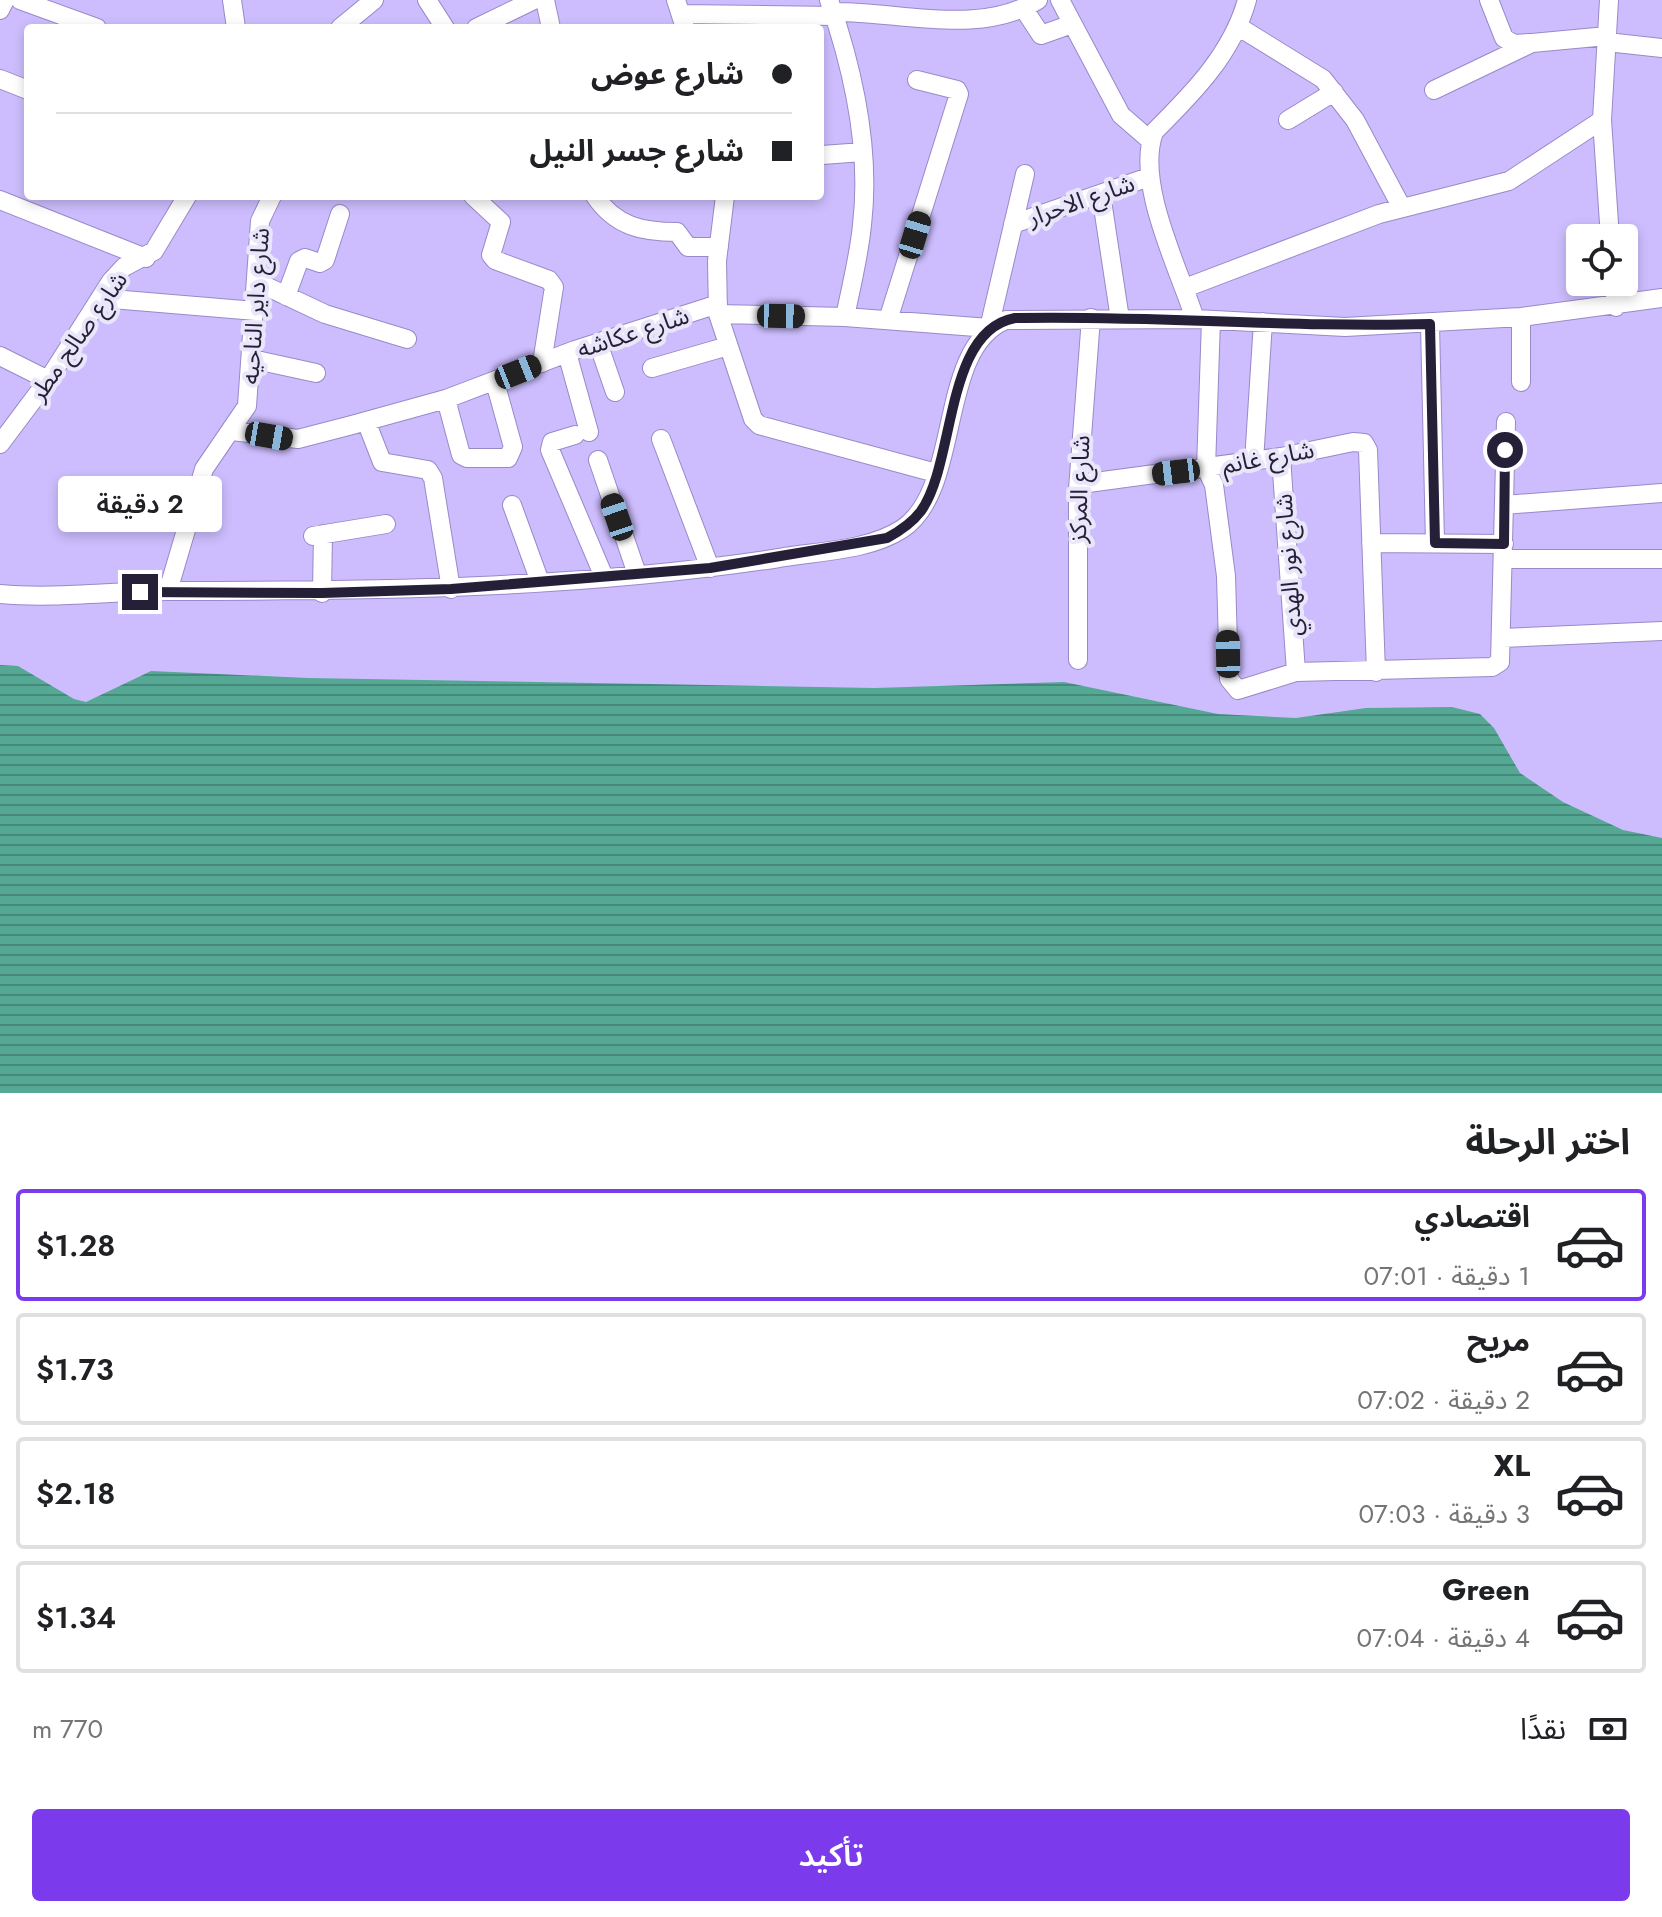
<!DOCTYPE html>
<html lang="ar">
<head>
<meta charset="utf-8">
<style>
	:root { --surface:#fff; --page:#f6f6f6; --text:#202124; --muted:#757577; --line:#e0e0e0; --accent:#7c3aed }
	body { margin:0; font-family:Jost,"Noto Sans Arabic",sans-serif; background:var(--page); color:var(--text); direction:rtl; height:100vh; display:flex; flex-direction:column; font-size:30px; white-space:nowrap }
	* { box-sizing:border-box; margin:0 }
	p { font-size:26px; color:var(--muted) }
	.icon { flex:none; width:44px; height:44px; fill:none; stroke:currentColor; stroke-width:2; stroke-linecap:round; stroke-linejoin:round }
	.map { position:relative; height:1093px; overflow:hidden; direction:ltr }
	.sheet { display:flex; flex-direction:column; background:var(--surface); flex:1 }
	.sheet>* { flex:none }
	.guide { position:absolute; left:24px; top:24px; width:800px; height:176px; border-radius:8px; box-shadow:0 4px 12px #0003; direction:rtl; display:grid; align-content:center; height:176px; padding:0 32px; background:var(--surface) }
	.buttons { position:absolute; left:1566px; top:224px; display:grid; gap:16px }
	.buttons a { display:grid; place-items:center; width:72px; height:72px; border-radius:8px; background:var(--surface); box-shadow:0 4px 12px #0003; font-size:40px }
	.end { position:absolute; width:36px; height:36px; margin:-18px; border:10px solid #261f38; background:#fff; box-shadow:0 0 0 4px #fff }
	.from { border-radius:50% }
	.bubble { position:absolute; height:56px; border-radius:8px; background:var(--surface); box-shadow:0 4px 12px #0003; font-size:26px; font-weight:600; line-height:56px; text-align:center; direction:rtl }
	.car { position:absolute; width:24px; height:48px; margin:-24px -12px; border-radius:10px; box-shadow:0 0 6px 2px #0007; background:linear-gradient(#222 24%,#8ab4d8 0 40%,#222 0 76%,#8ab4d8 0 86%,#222 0) }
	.guide b { display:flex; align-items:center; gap:28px; height:76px; font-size:30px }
	.guide b+b { border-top:2px solid var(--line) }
	.guide i { width:20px; height:20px; background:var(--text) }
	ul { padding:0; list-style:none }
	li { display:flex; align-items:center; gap:24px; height:112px; margin:0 16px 12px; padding:0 16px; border:4px solid var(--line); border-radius:8px }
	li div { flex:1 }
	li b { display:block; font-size:30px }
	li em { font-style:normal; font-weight:600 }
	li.on { border-color:var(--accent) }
	li>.icon { width:72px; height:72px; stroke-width:1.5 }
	h2 { padding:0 32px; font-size:36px; line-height:96px }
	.pay { display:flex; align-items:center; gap:20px; height:88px; padding:0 32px; font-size:30px }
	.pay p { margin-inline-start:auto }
	.primary-button { display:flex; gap:16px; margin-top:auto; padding:16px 32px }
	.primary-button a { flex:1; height:92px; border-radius:8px; background:var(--accent); color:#fff; font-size:32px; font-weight:600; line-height:92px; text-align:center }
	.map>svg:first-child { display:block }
	.water { fill:url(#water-rules) }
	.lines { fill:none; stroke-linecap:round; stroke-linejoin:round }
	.minor-casing { stroke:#9a89c8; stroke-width:20 }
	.minor { stroke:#fff; stroke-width:18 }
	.route { stroke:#261f38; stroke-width:10 }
	.labels { text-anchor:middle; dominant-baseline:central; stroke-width:8; stroke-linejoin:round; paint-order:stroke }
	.street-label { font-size:24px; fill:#261f38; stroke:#eae6fa }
</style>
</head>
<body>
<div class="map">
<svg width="1662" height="1093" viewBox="0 0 1662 1093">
	<defs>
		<pattern id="water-rules" width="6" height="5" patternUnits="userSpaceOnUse" patternTransform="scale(2)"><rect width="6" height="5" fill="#55a894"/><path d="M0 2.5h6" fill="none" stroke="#46887a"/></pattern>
	</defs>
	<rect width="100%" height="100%" fill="#cdbdfe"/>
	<path class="water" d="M 0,665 L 18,666 L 74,699 L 86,702 L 151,671 L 308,678 L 875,688 L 1064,682 L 1218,714 L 1296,718 L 1366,708 L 1452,707 L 1480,714 L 1494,728 L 1520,773 L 1563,802 L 1623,830 L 1662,838 L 1662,1093 L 0,1093 Z"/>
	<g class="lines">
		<g class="minor-casing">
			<path id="minor" d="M 20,0 L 97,28
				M 232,0 L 236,28
				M 427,0 L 445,28
				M 545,0 L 551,28
				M 676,0 L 685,28
				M 829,0 C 854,72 871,149 862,225 C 859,256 851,287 845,317
				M 1060,0 L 1121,115 L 1151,141
				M 1489,0 L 1504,38 L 1514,44 L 1529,43
				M 1609,0 L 1602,120 L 1610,238
				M 1024,9 L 1041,35 L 1072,24
				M 0,10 L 5,0
				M 833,12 C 899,11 979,37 1038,0
				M 681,14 L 834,16
				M 1239,27 L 1323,79 L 1355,120 L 1402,208
				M 340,28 L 374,0
				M 476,28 L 534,0
				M 1607,42 L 1662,48
				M 0,79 L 28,90
				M 1434,90 L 1532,43 L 1607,36
				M 1288,120 L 1334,92
				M 822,155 L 863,152
				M 1101,194 L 1120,319
				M 473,196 L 501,222 L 491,255 L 495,260 L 549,280 L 554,287 L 542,363
				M 595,196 C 616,227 643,232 677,232 L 688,247 L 719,247
				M 725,196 L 717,261 L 718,314 L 753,419 L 759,425 L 936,473
				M 0,200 L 146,258
				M 1013,224 L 1149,177
				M 257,282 L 325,314 L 407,339
				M 1614,282 L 1616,307
				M 1185,288 L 1379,214 L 1509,181 L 1602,120
				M 286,296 L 299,261 L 305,258 L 320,263 L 325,260 L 340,214
				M 100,298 L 256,311
				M 718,314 L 845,317 L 989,328 L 1025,174
				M 1195,319 C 1179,269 1135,183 1154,132 C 1193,93 1232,54 1247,0
				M 888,320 L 959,94 L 957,90 L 917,80
				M 1211,320 L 1206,468 L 1214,485 L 1226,576 L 1229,679 L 1238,690 L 1296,672 L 1492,667 L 1500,662 L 1506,422
				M 1430,324 L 1435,543
				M 598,343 L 615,392
				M 567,353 L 589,432
				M 0,356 L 48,380
				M 252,359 L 316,373
				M 652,368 L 728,346
				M 1521,382 L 1521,317
				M 446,399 L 461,455 L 467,458 L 508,458 L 513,447 L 495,382
				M 366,421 L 382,462 L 428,470 L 433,478 L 451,589
				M 232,431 L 298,439 L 352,425 L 446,399 L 575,350 L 718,304
				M 575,435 L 552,442 L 550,450 L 604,577
				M 661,439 L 710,568
				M 0,444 L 48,380 L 111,281 L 124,267 L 154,251 L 187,196
				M 1281,457 L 1296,672
				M 598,460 L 637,574
				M 1254,461 L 1263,322
				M 1088,483 L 1281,457 L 1353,442 L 1364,443 L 1368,450 L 1376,672
				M 512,505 L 540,582
				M 1504,505 L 1662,493
				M 313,536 L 386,524
				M 1371,543 L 1504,544
				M 1504,559 L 1662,559
				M 168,591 L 204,469 L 247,406 L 260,221 L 272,196
				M 322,593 L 323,534
				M 0,594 C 56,599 114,591 169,591 C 373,591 577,589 779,558 C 818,551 868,551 902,529 C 963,489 936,348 1006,320 L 1195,319 L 1345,327 L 1521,317 L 1662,298
				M 1503,638 L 1662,631
				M 1078,660 L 1078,489 L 1091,318"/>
		</g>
		<use href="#minor" class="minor"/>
	</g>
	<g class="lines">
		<path class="route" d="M 140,592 L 322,593 L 451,589 L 710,568 L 887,538 C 900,531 912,523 921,511 C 956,462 944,331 1015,318 C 1154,315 1291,328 1430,324 L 1435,543 L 1504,544 L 1505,450"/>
	</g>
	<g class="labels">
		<g class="street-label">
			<text transform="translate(1081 200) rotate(-19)">شارع الاحرار</text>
			<text transform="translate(255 306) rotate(-86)">شارع داير الناحيه</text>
			<text transform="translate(633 332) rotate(-18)">شارع عكاشه</text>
			<text transform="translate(78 336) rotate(-55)">شارع صالح مطر</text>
			<text transform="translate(1268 457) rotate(-10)">شارع غانم</text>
			<text transform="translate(1079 489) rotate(-88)">شارع المركز</text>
			<text transform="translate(1288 565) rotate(-94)">شارع نور الهدي</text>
		</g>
	</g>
</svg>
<div class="buttons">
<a><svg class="icon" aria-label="locate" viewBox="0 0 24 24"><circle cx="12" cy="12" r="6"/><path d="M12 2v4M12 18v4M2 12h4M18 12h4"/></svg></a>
</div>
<i class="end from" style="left:1505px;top:450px"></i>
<i class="end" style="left:140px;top:592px"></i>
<div class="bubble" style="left:58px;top:476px;width:164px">2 دقيقة</div>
<i class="car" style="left:915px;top:235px;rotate:17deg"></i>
<i class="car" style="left:781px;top:316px;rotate:91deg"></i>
<i class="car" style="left:518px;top:372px;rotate:68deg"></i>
<i class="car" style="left:269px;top:436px;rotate:100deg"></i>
<i class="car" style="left:1176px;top:472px;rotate:263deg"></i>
<i class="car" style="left:617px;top:517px;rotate:341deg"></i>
<i class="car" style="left:1228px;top:654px;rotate:359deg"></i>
<div class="guide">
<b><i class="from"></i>شارع عوض</b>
<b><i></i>شارع جسر النيل</b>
</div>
</div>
<section class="sheet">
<h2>اختر الرحلة</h2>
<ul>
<li class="on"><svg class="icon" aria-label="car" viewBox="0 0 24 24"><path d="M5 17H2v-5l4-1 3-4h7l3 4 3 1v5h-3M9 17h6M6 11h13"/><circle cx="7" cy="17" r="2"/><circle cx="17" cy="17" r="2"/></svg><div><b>اقتصادي</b><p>1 دقيقة · 07:01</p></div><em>$1.28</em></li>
<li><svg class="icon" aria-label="car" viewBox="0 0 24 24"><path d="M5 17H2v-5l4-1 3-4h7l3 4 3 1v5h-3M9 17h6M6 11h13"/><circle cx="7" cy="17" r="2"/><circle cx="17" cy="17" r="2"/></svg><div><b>مريح</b><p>2 دقيقة · 07:02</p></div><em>$1.73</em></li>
<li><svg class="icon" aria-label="car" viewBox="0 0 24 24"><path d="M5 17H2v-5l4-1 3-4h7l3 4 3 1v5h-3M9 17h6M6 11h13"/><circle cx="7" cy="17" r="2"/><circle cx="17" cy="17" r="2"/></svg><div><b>XL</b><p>3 دقيقة · 07:03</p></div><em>$2.18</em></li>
<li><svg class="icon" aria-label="car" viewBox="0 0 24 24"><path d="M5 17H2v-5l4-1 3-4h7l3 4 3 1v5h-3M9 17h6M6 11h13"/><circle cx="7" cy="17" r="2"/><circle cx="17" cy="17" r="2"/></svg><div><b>Green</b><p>4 دقيقة · 07:04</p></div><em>$1.34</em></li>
</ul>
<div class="pay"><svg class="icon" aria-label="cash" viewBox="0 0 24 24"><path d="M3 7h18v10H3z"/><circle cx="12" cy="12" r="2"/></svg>نقدًا<p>770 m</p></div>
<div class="primary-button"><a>تأكيد</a></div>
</section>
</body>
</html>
